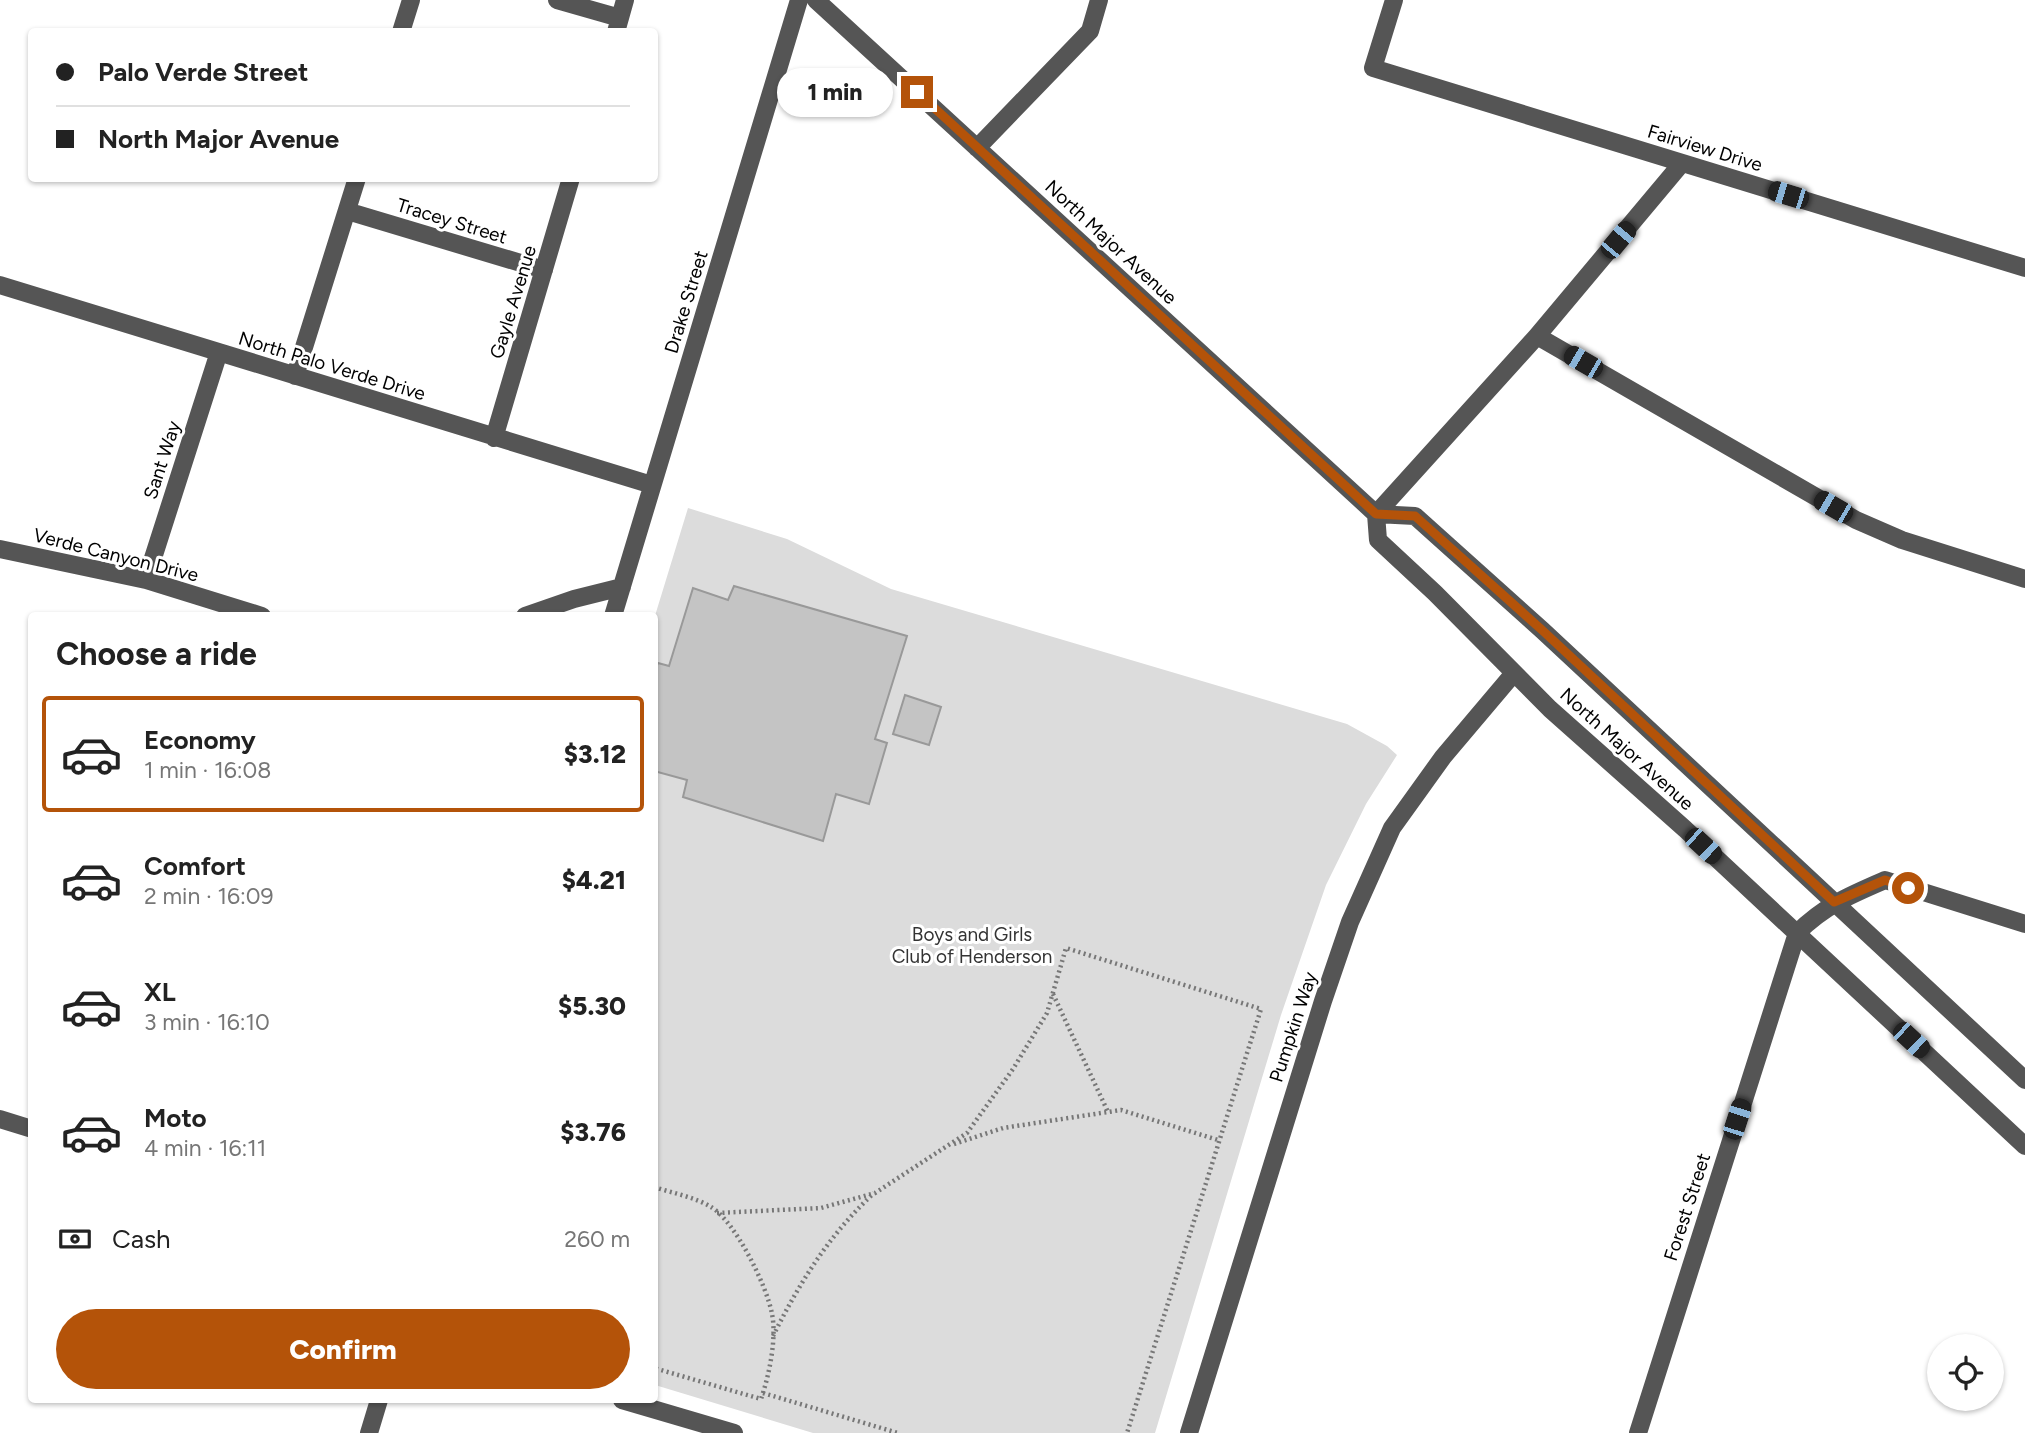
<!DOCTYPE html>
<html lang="en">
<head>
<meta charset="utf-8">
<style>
	:root { --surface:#fff; --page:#f2f2f2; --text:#222; --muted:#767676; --line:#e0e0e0; --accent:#b45309 }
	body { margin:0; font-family:Figtree,sans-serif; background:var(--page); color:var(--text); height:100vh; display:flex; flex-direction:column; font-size:26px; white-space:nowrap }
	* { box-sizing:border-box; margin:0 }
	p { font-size:23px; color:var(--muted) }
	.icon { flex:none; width:38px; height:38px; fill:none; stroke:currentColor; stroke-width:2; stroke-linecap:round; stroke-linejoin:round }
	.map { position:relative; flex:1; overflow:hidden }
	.panel { position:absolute; left:28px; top:612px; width:630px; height:791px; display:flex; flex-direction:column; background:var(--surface); border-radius:7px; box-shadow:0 2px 5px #0004 }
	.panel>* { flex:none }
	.banner { position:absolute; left:28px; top:28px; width:630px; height:154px; border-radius:7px; box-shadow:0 2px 5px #0004; display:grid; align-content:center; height:154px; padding:0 28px; background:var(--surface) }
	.fabs { position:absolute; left:1927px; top:1334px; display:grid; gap:14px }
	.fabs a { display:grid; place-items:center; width:77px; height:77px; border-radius:50%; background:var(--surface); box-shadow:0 2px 5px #0004; font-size:35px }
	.end { position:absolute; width:32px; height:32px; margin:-16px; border:9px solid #b45309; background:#fff; box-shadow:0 0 0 4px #fff }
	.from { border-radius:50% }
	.bubble { position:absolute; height:49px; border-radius:24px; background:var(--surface); box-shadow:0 2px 5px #0004; font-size:23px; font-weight:800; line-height:49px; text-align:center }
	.car { position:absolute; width:21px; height:42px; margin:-21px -10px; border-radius:9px; box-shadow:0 0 5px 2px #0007; background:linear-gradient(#222 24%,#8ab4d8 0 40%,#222 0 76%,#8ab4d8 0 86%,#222 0) }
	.banner b { display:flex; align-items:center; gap:24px; height:66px; font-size:26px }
	.banner b+b { border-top:2px solid var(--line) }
	.banner i { width:18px; height:18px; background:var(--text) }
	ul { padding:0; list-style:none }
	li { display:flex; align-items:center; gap:21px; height:116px; margin:0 14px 10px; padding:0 14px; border:4px solid transparent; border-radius:7px }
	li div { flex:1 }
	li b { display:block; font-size:26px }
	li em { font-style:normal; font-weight:800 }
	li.current { border-color:var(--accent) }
	li>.icon { width:63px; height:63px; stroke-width:1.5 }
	h2 { padding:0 28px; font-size:32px; line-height:84px }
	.pay { display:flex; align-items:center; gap:18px; height:77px; padding:0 28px; font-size:26px }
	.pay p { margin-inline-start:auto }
	.button { display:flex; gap:14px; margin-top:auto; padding:14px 28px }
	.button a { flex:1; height:80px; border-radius:42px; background:var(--accent); color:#fff; font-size:28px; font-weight:800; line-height:80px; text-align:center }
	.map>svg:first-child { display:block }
	.green { fill:#dcdcdc }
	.building { fill:#c4c4c4; stroke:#999; stroke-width:2 }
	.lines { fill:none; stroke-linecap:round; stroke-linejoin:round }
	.path { stroke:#777; stroke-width:4.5; stroke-dasharray:2 3.5; stroke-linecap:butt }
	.minor { stroke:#555; stroke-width:18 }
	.route { stroke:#b45309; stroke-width:9 }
	.labels { text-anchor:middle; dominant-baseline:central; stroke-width:6; stroke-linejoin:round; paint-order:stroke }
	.street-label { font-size:19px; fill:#000; stroke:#fff }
	.park-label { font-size:19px; fill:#333; stroke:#fff }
</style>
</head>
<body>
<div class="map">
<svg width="2025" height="1433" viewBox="0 0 2025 1433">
	<rect width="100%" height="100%" fill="#fff"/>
	<path class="green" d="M 688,508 L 787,539 L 891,589 L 1347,724 L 1387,746 L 1397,755 L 1366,804 L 1326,885 L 1281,1015 L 1155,1433 L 813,1433 L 655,1385 L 654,619 Z"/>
	<path class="building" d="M 734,586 L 907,636 L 875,739 L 887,743 L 869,804 L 836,794 L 823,841 L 683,797 L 687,780 L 654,771 L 654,673 L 658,663 L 669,666 L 693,588 L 728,600 Z
		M 905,695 L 941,707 L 929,745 L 893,734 Z"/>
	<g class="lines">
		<path class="path" d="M 1053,994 L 1108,1112
			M 954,1144 L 1003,1128 L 1121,1110 L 1218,1140
			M 654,1187 C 672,1193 695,1197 711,1207 C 735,1221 767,1286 772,1314 C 777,1338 769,1376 761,1399 L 654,1368
			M 717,1213 L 821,1208 L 875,1193 L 967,1133 L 1013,1069 L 1047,1013 L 1066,948 L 1261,1009 L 1127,1433
			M 773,1336 C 800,1282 829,1235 874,1193
			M 763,1393 L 898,1433"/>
		<path class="minor" d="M 557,0 L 620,18
			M 816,0 L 1376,514 L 1415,516 L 1542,630 L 2025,1080
			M 1394,0 L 1373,68 L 2025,268
			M 401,32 L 411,0
			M 616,32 L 625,0
			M 977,148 L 1090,31 L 1099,0
			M 347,211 L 544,270
			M 0,285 L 652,485
			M 1537,336 L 1856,520 L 1902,540 L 2025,579
			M 295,376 L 357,178
			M 494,438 L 571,178
			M 1376,514 L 1378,540 L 1435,593 L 1550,709 L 1685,829 L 2025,1146
			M 1376,514 L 1537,336 L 1682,163
			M 0,549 L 146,580 L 262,616
			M 146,580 L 219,352
			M 525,616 L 574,599 L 622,587
			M 613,616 L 799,0
			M 0,1119 L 32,1129
			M 622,1400 L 734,1433
			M 369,1433 L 379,1400
			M 1189,1433 L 1323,1001 L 1350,922 L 1392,828 L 1443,757 L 1514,673
			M 1638,1433 L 1797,933 C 1824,906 1850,895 1885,880 L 2025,924"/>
	</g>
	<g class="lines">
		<path class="route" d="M 917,92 L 1376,514 L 1415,516 L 1542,630 L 1834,902 L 1885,880 L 1908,888"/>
	</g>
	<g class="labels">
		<g class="street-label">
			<text transform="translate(1705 148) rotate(17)">Fairview Drive</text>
			<text transform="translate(452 221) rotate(17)">Tracey Street</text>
			<text transform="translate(1111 242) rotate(43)">North Major Avenue</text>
			<text transform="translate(513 302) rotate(-73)">Gayle Avenue</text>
			<text transform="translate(686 302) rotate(-73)">Drake Street</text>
			<text transform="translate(332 366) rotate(17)">North Palo Verde Drive</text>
			<text transform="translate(162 460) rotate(-72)">Sant Way</text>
			<text transform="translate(116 555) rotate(14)">Verde Canyon Drive</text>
			<text transform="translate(1627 749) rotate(42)">North Major Avenue</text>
			<text transform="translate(1293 1027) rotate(-72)">Pumpkin Way</text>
			<text transform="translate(1687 1207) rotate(-72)">Forest Street</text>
		</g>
		<g class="park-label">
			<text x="972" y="934">Boys and Girls<tspan x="972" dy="22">Club of Henderson</tspan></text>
		</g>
	</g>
</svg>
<div class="fabs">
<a><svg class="icon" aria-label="locate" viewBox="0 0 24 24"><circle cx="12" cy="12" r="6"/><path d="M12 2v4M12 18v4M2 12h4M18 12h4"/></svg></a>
</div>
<i class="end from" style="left:1908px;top:888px"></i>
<i class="end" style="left:917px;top:92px"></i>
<div class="bubble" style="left:777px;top:68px;width:116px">1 min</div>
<i class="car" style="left:1788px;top:195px;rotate:287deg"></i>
<i class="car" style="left:1618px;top:240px;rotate:40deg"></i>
<i class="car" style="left:1583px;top:362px;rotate:300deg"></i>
<i class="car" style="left:1833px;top:507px;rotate:300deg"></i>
<i class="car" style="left:1703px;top:846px;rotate:133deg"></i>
<i class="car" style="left:1911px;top:1040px;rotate:133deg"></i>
<i class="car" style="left:1737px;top:1119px;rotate:18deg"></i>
<div class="banner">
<b><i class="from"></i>Palo Verde Street</b>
<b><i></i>North Major Avenue</b>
</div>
<section class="panel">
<h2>Choose a ride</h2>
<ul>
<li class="current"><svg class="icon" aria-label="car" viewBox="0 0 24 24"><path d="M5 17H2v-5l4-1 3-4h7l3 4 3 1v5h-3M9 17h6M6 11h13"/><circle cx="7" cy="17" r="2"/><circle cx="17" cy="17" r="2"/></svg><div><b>Economy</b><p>1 min · 16:08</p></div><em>$3.12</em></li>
<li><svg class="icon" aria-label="car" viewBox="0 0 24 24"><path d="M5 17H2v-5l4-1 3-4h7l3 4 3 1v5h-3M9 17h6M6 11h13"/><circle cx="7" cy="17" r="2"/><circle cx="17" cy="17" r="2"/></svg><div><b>Comfort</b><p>2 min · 16:09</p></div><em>$4.21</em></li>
<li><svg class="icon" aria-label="car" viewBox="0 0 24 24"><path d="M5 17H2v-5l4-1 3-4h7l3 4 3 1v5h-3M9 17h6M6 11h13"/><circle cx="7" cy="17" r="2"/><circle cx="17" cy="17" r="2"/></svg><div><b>XL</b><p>3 min · 16:10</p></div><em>$5.30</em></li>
<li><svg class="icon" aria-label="car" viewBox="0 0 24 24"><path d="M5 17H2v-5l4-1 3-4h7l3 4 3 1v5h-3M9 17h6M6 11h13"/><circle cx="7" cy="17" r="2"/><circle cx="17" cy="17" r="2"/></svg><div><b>Moto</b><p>4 min · 16:11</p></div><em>$3.76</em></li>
</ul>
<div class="pay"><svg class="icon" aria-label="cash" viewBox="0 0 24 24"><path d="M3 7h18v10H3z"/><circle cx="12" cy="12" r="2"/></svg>Cash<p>260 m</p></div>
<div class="button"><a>Confirm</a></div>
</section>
</div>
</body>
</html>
